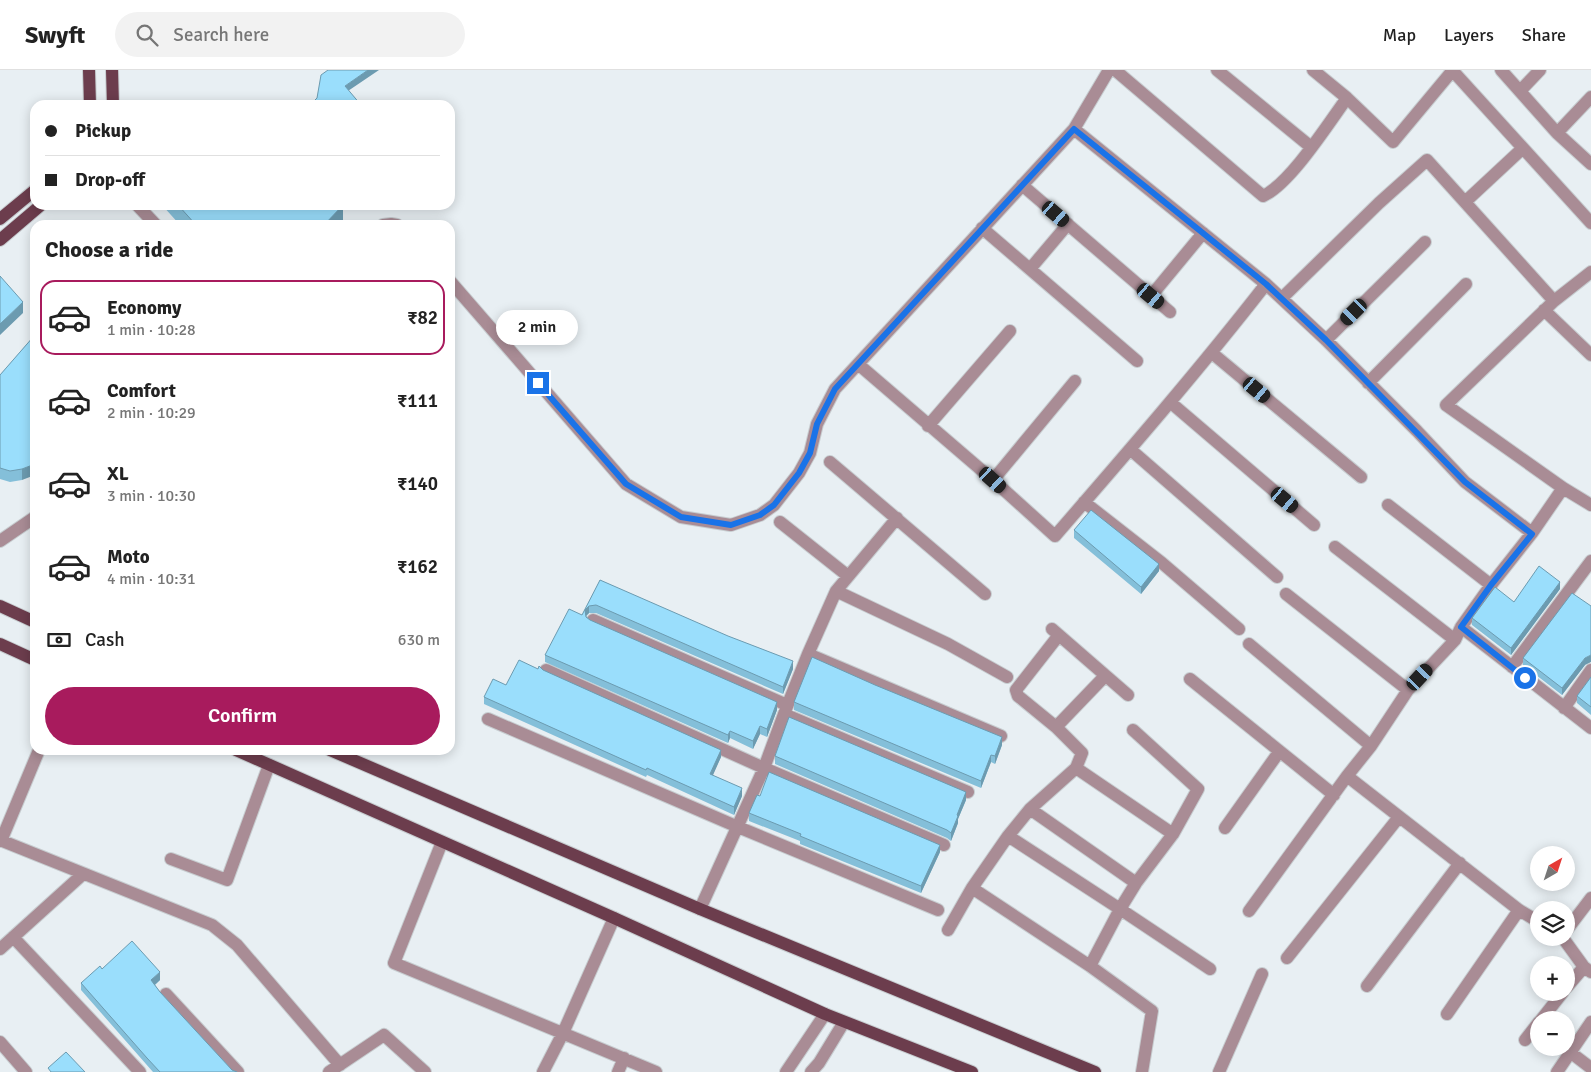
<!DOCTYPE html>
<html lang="en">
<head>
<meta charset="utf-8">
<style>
	:root { --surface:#fff; --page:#f2f2f2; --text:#222; --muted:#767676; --line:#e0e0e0; --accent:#a81b5d }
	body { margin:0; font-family:Signika,sans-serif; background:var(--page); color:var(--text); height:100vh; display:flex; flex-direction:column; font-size:19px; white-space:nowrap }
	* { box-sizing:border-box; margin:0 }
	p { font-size:16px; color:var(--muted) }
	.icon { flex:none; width:28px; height:28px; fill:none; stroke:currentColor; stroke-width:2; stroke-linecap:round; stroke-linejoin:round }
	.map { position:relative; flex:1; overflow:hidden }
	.details { position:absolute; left:30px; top:150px; width:425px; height:535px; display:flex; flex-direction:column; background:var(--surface); border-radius:15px; box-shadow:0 2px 12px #0003 }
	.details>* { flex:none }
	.hud { position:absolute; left:30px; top:30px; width:425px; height:110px; border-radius:15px; box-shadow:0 2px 12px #0003; display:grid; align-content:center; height:110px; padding:0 15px; background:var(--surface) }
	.needle { width:32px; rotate:39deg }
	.controls { position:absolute; left:1530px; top:776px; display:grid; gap:10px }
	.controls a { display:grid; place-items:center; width:45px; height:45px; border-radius:50%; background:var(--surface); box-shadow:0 2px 12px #0003; font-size:25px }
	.end { position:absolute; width:22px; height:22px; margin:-11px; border:6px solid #1a73e8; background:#fff; box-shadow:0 0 0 2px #fff }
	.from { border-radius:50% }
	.bubble { position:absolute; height:35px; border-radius:18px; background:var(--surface); box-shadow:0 2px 12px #0003; font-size:16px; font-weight:600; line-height:35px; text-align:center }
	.car { position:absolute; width:15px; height:30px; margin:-15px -8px; border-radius:6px; box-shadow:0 0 4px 1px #0007; background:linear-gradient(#222 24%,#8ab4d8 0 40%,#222 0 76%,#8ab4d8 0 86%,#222 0) }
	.hud b { display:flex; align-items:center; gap:18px; height:48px; font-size:19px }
	.hud b+b { border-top:1px solid var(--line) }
	.hud i { width:12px; height:12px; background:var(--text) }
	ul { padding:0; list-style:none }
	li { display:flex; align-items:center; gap:15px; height:75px; margin:0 10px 8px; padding:0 5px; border:2px solid transparent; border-radius:15px }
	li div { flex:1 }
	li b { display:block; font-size:19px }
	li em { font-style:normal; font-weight:600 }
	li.active { border-color:var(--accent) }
	li>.icon { width:45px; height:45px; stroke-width:1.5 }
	h2 { padding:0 15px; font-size:22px; line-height:60px }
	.pay { display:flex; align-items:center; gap:12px; height:55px; padding:0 15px; font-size:19px }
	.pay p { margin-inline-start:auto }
	.primary-button { display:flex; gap:10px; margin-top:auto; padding:10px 15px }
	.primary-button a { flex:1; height:58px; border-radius:30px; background:var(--accent); color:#fff; font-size:20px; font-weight:600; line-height:58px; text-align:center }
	header { display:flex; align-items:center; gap:30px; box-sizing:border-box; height:70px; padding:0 25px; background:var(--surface); border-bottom:1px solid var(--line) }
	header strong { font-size:24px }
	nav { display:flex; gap:28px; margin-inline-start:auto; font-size:18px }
	.search { width:350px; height:45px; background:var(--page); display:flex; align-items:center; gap:12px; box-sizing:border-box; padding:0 18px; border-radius:28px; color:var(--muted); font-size:19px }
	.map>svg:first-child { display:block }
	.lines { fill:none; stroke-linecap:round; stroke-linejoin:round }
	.minor-casing { stroke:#c7cdd0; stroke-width:14 }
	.major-casing { stroke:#c7cdd0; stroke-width:14 }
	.minor { stroke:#a98c95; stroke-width:12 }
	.major { stroke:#6c3d4d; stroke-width:12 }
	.wall { fill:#84bfd9 }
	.shaded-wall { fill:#6c9bb0 }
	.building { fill:#9adefc; stroke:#6c9bb0 }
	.route { stroke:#1a73e8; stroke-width:6 }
</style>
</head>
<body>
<header>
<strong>Swyft</strong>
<div class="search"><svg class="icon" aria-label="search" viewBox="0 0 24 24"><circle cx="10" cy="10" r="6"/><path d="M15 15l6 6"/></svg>Search here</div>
<nav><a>Map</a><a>Layers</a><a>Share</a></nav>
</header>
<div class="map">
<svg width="1591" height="1002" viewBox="0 0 1591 1002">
	<rect width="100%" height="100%" fill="#e8eff3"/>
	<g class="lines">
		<g class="minor-casing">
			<path id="minor" d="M 1115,0 L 1263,126 C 1290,114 1328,54 1347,28
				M 1217,0 L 1311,77
				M 1313,0 L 1347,28 L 1393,72 L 1453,0
				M 1452,0 L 1591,153
				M 1501,0 L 1557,63 L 1591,94
				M 1520,21 L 1540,0
				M 1074,59 L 1266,214 L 1326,270 L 1417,361 L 1465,412 L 1532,463
				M 1557,63 L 1591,27
				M 1022,115 L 1170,242
				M 1465,132 L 1523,78
				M 137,135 L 156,155
				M 383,155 L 391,154 L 397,155
				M 982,158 L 1137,291
				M 1030,199 L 1068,154
				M 1591,202 L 1554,231 L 1446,335 L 1563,418 L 1591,435
				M 450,211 L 626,414 L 681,447 L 731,455 L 760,445 L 774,435 L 799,403 L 810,383 L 817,354 L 835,319 L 1074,59 L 1109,0
				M 1151,226 L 1203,163
				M 1282,228 L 1379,133 L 1427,90 L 1554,231
				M 1544,240 L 1591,285
				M 1326,270 L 1425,172
				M 1212,283 L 1361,407
				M 858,294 L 993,410 L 1055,466 C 1127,383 1199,300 1266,214
				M 1368,313 L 1466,214
				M 1170,332 L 1314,455
				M 928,356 L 1010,261
				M 1131,380 L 1277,507
				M 830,392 L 985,524
				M 993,410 L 1075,311
				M 1084,432 L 1162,493 L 1239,559
				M 1388,435 L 1491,515
				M 780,452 L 848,506
				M 0,471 L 35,447
				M 1335,477 L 1455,570
				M 836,521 L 948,574 L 1007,607
				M 1286,524 L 1408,620
				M 593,550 L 787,635
				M 1461,557 L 1591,658
				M 1052,559 L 1128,625
				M 1249,574 L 1371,676
				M 808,584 L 1001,666
				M 1512,597 L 1591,491
				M 546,600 L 764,698 L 944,775
				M 1190,609 L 1334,725
				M 1564,638 L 1591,600
				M 784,644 L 968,722
				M 488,649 L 738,757 L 938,840
				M 1056,657 L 1018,626 L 1016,620 L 1059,565
				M 1076,698 L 1173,764
				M 1347,706 L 1519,840 L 1539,852
				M 1030,739 L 1136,813
				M 1225,758 L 1279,682
				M 1008,766 L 1120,839 L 1210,899
				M 0,770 L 212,855 L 237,875 L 340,995
				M 1,771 L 39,680
				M 442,772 L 394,893 L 656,1002
				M 171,789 L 227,810 L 269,695
				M 972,818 L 1090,896 L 1152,941 L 1142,1002
				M 700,839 L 764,698 L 784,644 L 808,584 L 836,521 L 897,448
				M 1249,841 L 1347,706 L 1371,676 L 1408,620 L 1455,570 L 1461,557 L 1491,515 L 1532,463 L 1563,418
				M 948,860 L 972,818 L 1008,766 L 1030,739 L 1076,698 L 1082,683 L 1056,657 L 1105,606
				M 1566,861 L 1591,828
				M 13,867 L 140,1002
				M 1563,868 L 1584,897 L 1591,902
				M 0,879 L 83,804
				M 1287,888 L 1399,747
				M 1090,896 L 1120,839 L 1136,813 L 1173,764 L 1198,719 L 1133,660
				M 1367,916 L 1460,793
				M 1566,918 L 1584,897
				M 166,924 L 238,1002
				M 1447,944 L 1519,840
				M 1541,950 L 1563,922
				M 1525,970 L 1539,952
				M 0,972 L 26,1002
				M 1570,982 L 1591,998
				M 329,1002 L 384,965 L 425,1002
				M 543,1002 L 563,963 L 614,848
				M 618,1002 L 624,988
				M 786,1002 L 825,944
				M 811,1002 L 819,993 L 844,952
				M 1219,1002 L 1262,904
				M 1557,1002 L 1591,952"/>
		</g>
		<g class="major-casing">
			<path id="major" d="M 89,0 L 90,35
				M 112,0 L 113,35
				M 0,149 L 35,120
				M 0,170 L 41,135
				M 0,536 L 35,552
				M 0,574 L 35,590
				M 236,680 L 614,848 L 825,944 L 972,1002
				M 330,680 L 700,839 L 1095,1002"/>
		</g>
		<use href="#minor" class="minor"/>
		<use href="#major" class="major"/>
	</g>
	<path class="wall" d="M 162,135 L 343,135 L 343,153 L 341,155 L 180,155 Z
		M 34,266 L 22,410 L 10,412 L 0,409 L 0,305 Z
		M 1074,460 L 1159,501 L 1141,524 L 1074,468 Z
		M 600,510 L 793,599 L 783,624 L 596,543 L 589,543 L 586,546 L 590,550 L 777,640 L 767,667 L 760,664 L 753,679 L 730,668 L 728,673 L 545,592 L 545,585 L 582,545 Z
		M 1560,519 L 1511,585 L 1472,555 L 1472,548 L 1514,532 Z
		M 1523,588 L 1585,595 L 1562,625 L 1523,595 Z
		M 538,599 L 543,600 L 721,687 L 712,706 L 742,726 L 734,745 L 647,705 L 646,707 L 484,634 L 484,627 Z
		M 1591,607 L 1591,645 L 1577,633 L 1577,626 Z
		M 794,632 L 1002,675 L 995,694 L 991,692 L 981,718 L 794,640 Z
		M 775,686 L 966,730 L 958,749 L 958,753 L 951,771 L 947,768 L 775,694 Z
		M 749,743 L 940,782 L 921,823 L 800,774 L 800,771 L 749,751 Z
		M 102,899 L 160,910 L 155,915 L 160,922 L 232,1000 L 237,1002 L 153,1002 L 81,920 L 81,913 Z"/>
	<path class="shaded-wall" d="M 368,0 L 379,0 L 345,23 L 345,16 Z
		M 343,135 L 343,153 L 341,155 L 324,155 Z
		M 295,150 L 295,155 L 290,155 Z
		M 23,232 L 23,243 L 0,265 L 0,254 Z
		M 35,394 L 35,405 L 22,410 L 22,399 Z
		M 1159,494 L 1159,501 L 1141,524 L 1141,517 Z
		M 1560,512 L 1560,519 L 1511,585 L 1511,578 Z
		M 589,536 L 589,543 L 585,547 L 585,540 Z
		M 1591,585 L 1591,592 L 1585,595 L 1562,625 L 1562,618 L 1585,588 Z
		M 793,591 L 793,599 L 783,624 L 783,617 Z
		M 777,632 L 777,640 L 767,667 L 767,659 Z
		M 760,656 L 760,664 L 753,679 L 753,671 Z
		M 730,661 L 730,668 L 728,673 L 728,665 Z
		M 1002,667 L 1002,675 L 995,694 L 995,686 Z
		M 721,680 L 721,687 L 710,712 L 710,704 Z
		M 991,685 L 991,692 L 981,718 L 981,711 Z
		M 742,718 L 742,726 L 734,745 L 734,737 Z
		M 966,722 L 966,730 L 958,749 L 958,753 L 951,771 L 951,763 L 957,745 Z
		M 940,775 L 940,782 L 921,823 L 921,816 Z
		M 160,902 L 160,910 L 151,918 L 151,910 Z"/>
	<path class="building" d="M 328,0 L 368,0 L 345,16 L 361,35 L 310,35 L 317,28 L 321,5 Z
		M 178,135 L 343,135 L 324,155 L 300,155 L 295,150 L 290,155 L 196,155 Z
		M 0,206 L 23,232 L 0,254 Z
		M 34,266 L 35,267 L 35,394 L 22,399 L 10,401 L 0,398 L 0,305 Z
		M 1091,440 L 1159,494 L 1141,517 L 1074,460 Z
		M 1539,496 L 1560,512 L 1511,578 L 1472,548 L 1495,517 L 1514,532 Z
		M 600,510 L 728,566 L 793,591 L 783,617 L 596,535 L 589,536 L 585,540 L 586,547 L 590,550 L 777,632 L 767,659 L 760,656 L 753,671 L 730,661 L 728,665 L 545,585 L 569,539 L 582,545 Z
		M 1572,523 L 1591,536 L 1591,585 L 1585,588 L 1562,618 L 1523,588 Z
		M 812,587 L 875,615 L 1002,667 L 995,686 L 991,685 L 981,711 L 794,632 Z
		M 519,590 L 538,599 L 539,596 L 543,600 L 721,680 L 710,704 L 742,718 L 734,737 L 647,698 L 646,700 L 484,627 L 493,609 L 506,615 Z
		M 1591,607 L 1591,637 L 1577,626 Z
		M 789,647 L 966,722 L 957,745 L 958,746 L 951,763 L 947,760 L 775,686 Z
		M 769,702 L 940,775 L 921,816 L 800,766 L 801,764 L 749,743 L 757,725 L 760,726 Z
		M 132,871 L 160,902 L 151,910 L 160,922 L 232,1000 L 237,1002 L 160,1002 L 147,988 L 81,913 L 100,896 L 102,899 Z
		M 66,982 L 85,1002 L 51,1002 L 48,998 Z"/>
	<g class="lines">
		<path class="route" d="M 538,313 L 626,414 L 681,447 L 731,455 L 760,445 L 774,435 L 799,403 L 810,383 L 817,354 L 835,319 L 1074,59 L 1266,214 L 1326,270 L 1465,412 L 1532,464 L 1491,515 L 1461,557 L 1525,608"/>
	</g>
</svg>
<div class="controls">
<a><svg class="needle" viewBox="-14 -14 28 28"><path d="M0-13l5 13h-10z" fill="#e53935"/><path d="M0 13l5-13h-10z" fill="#767676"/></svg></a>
<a><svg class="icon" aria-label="layers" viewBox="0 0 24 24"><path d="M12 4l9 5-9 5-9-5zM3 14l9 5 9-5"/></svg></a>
<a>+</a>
<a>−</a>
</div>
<i class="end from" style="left:1525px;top:608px"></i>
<i class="end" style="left:538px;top:313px"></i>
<div class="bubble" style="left:496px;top:240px;width:82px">2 min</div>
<i class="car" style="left:1056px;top:144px;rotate:131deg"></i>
<i class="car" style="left:1151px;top:226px;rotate:130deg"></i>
<i class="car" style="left:1354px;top:242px;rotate:225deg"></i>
<i class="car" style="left:1257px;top:320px;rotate:130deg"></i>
<i class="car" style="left:993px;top:410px;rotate:132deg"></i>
<i class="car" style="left:1285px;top:430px;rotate:130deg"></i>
<i class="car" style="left:1420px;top:607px;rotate:43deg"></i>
<div class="hud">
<b><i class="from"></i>Pickup</b>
<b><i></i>Drop-off</b>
</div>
<section class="details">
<h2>Choose a ride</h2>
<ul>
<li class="active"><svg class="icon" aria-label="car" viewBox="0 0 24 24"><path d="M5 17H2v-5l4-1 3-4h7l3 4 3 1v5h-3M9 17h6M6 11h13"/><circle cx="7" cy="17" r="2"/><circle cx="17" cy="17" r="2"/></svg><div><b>Economy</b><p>1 min · 10:28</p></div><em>₹82</em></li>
<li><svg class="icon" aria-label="car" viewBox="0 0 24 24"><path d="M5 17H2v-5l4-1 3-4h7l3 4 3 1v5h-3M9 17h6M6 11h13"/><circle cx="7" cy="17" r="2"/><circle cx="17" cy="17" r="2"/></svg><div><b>Comfort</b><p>2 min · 10:29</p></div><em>₹111</em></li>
<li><svg class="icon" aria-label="car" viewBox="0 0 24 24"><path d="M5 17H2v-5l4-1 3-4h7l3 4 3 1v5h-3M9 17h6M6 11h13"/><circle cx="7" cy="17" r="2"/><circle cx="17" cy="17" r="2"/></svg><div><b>XL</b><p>3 min · 10:30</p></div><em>₹140</em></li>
<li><svg class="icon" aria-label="car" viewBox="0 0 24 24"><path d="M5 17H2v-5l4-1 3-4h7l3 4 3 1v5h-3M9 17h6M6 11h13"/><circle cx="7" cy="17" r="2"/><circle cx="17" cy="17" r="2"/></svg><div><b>Moto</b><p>4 min · 10:31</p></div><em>₹162</em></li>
</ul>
<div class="pay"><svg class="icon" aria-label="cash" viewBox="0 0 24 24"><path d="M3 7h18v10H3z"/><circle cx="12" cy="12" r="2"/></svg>Cash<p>630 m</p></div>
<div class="primary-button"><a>Confirm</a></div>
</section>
</div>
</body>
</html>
